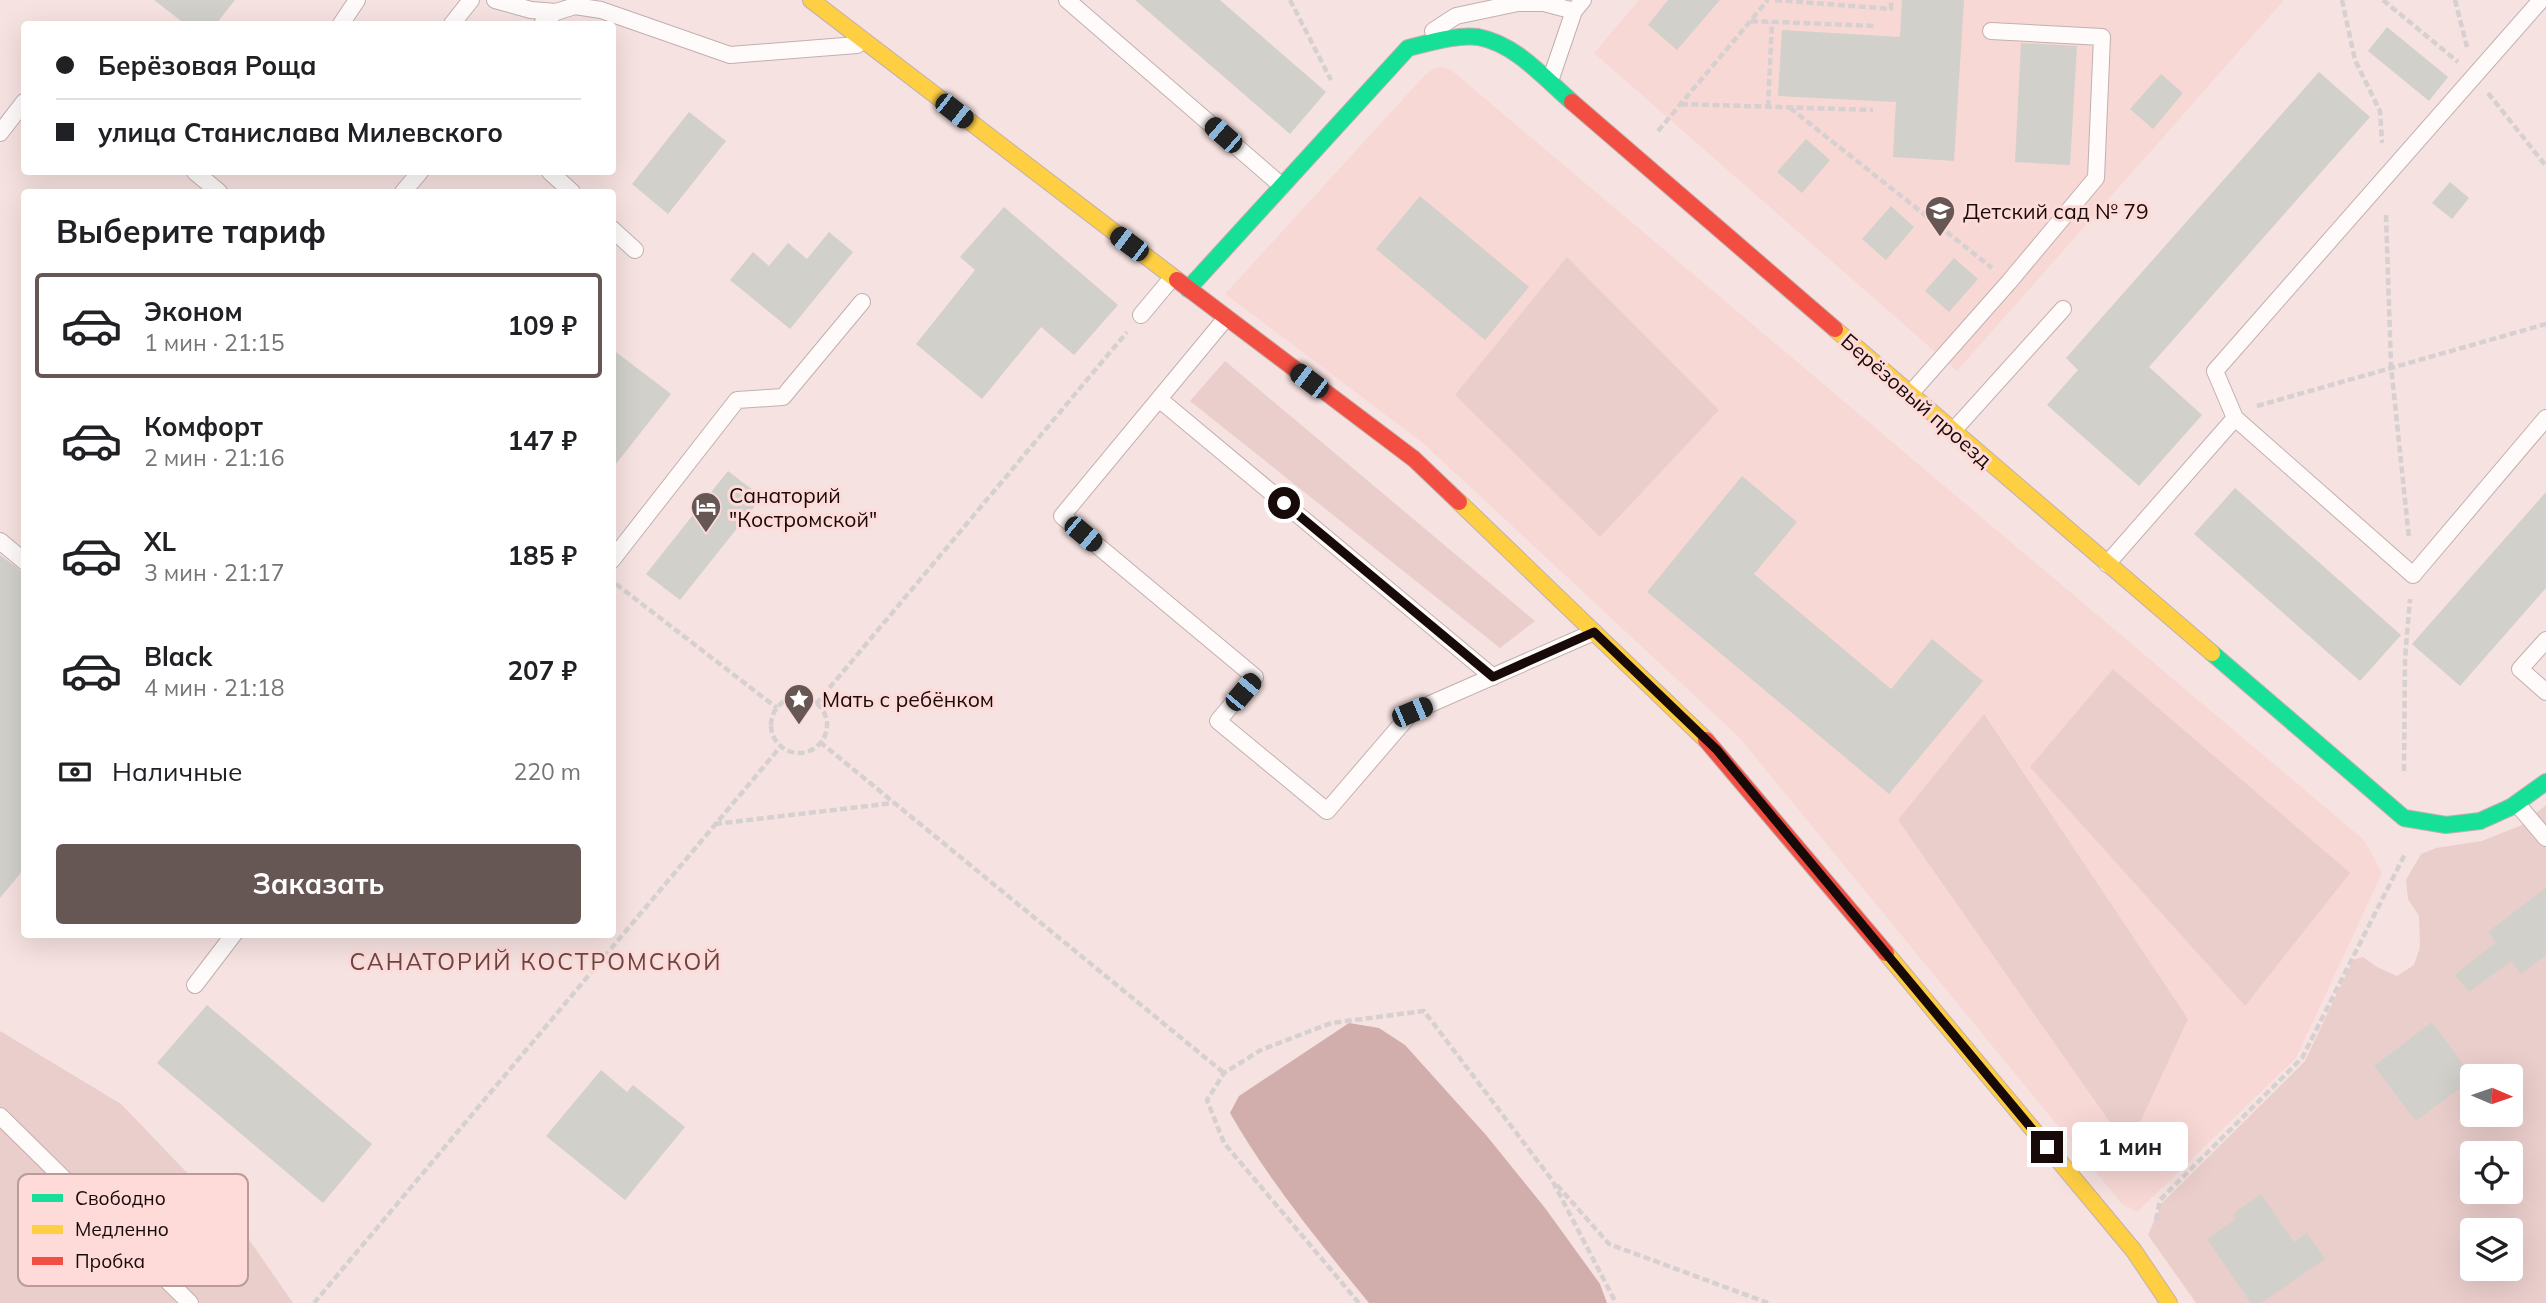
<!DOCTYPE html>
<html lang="ru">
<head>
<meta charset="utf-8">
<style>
	:root { --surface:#fff; --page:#f6f6f6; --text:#202124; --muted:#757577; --line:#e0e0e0; --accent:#665654 }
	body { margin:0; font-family:Mulish,sans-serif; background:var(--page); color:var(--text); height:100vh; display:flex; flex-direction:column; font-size:26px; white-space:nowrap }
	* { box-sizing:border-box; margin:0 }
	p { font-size:23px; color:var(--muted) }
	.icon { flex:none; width:38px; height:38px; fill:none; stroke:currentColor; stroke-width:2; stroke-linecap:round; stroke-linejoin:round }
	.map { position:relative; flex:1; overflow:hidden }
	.side { position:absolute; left:21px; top:189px; width:595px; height:749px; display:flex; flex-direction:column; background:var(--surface); border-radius:7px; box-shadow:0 7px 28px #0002 }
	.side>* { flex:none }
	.banner { position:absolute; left:21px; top:21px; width:595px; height:154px; border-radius:7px; box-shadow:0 7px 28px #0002; display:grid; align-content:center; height:154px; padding:0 35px; background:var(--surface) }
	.needle { width:46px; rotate:92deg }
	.fabs { position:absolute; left:2460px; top:1064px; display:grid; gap:14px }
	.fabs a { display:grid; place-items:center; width:63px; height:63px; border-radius:7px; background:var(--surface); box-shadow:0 7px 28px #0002; font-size:35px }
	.end { position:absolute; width:32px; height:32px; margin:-16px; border:9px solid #180a09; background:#fff; box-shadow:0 0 0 4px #fff }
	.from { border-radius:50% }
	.bubble { position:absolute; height:49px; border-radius:7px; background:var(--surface); box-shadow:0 7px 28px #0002; font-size:23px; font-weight:700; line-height:49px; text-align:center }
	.car { position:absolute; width:21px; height:42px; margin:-21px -10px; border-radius:9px; box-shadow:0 0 5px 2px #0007; background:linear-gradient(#222 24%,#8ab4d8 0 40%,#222 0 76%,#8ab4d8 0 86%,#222 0) }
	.banner b { display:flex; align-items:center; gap:24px; height:66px; font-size:26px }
	.banner b+b { border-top:2px solid var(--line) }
	.banner i { width:18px; height:18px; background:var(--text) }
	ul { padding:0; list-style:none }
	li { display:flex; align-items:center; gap:21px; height:105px; margin:0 14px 10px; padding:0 21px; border:4px solid transparent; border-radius:7px }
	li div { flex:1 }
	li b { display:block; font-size:26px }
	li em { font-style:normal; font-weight:700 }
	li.on { border-color:var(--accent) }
	li>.icon { width:63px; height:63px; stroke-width:1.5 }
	h2 { padding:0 35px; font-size:32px; line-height:84px }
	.pay { display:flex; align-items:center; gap:18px; height:77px; padding:0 35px; font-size:26px }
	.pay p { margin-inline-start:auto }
	.primary-button { display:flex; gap:14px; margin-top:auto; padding:14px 35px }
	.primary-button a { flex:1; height:80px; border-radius:7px; background:var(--accent); color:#fff; font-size:28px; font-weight:700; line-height:80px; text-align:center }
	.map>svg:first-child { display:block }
	.built { fill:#f8d8d5 }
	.green { fill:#eacecc; fill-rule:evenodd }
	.water { fill:#d1aeac }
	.building { fill:#d1d0cb }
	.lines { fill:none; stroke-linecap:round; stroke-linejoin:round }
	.lane-casing { stroke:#c1b0af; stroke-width:18 }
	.fast-casing { stroke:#c1b0af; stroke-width:18 }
	.slow-casing { stroke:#c1b0af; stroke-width:18 }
	.jam-casing { stroke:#c1b0af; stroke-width:18 }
	.path { stroke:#d6d0d0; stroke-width:4.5; stroke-dasharray:7 3.5; stroke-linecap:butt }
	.lane { stroke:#fefbfa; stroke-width:16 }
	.fast { stroke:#16e098; stroke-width:16 }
	.slow { stroke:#ffcf43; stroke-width:16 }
	.jam { stroke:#f24e42; stroke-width:16 }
	.route { stroke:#180a09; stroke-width:9 }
	.labels { text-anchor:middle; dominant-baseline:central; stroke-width:6; stroke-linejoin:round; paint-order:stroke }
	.poi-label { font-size:21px; fill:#180a09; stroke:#fedbd8; text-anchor:start }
	.street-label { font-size:21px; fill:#180a09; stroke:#fedbd8 }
	.neighbourhood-label { font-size:23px; letter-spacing:2px; fill:#694643; stroke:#fedbd8 }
	.key { fill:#fedbd8; stroke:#b99c9a; stroke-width:2 }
	.key-label { font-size:19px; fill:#180a09 }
</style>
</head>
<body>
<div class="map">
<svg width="2546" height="1303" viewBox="0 0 2546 1303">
	<rect width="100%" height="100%" fill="#f6e2e0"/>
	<path class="built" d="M 1639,0 L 2284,0 L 1957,371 L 1594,53 Z
		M 1442,67 L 1451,70 L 2364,840 L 2382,873 L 2296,1058 L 2137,1212 L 2122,1204 L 1738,736 L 1423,443 L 1225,294 L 1425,75 L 1435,68 Z"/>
	<path class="green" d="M 1567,257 L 1719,410 L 1600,537 L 1455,395 Z
		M 1225,361 L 1535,621 L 1500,648 L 1190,401 Z
		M 2113,669 L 2350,873 L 2245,1006 L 2030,767 Z
		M 1984,714 L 2188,1019 L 2128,1148 L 1898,820 Z
		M 2546,805 L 2546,1303 L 2196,1303 L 2148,1235 L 2162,1203 L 2305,1061 L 2353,960 L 2363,957 L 2377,967 L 2397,976 L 2414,965 L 2420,947 L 2419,916 L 2408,899 L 2406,880 L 2421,854 L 2436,848 L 2482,841 L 2522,825 ZM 2473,1076 L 2511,1076 L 2511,1115 L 2473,1115 ZM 2473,1153 L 2511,1153 L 2511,1192 L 2473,1192 ZM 2473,1230 L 2511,1230 L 2511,1269 L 2473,1269 Z
		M 0,1031 L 121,1104 L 243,1231 L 293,1303 L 0,1303 Z"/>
	<path class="water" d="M 1349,1023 L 1379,1028 L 1405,1045 L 1486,1135 L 1545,1208 L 1600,1284 L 1607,1303 L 1369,1303 C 1319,1242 1269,1181 1230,1113 L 1239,1096 Z"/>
	<path class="building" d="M 154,0 L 235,0 L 216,24 L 185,24 Z
		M 1135,0 L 1220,0 L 1326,92 L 1290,134 Z
		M 1668,0 L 1720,0 L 1677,50 L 1648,25 Z
		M 1902,0 L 1964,0 L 1954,161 L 1893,157 L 1896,102 L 1778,96 L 1782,30 L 1900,37 Z
		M 2387,27 L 2448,77 L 2429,101 L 2368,51 Z
		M 2021,43 L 2077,46 L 2070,165 L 2015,162 Z
		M 2319,72 L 2370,117 L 2149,367 L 2202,415 L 2139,486 L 2047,405 L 2078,370 L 2066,358 Z
		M 2161,74 L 2183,93 L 2153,129 L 2130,109 Z
		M 689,112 L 726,141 L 668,214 L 632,184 Z
		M 1806,139 L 1830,160 L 1802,193 L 1777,172 Z
		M 2450,182 L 2469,198 L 2452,219 L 2432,203 Z
		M 1420,196 L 1529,287 L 1485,340 L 1376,249 Z
		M 1891,206 L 1914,227 L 1886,260 L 1862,239 Z
		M 1004,207 L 1118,305 L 1074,355 L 1041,327 L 982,399 L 916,344 L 975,270 L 960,257 Z
		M 829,232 L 853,252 L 790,329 L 730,280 L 753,252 L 769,266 L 788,243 L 807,259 Z
		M 1954,258 L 1978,279 L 1949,312 L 1925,291 Z
		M 612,349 L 671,394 L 612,469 Z
		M 728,471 L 762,497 L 680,600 L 646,574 Z
		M 1742,476 L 1797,522 L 1754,574 L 1891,689 L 1932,639 L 1983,681 L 1889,794 L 1647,592 Z
		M 2235,488 L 2401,635 L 2360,681 L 2194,534 Z
		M 2546,492 L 2546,588 L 2460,686 L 2412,644 Z
		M 0,555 L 24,573 L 24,869 L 0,898 Z
		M 2546,888 L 2546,955 L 2521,974 L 2511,961 L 2469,992 L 2455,975 L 2496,942 L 2488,932 Z
		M 207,1005 L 372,1144 L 323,1203 L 157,1063 Z
		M 2432,1022 L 2473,1078 L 2416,1121 L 2374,1066 Z
		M 601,1070 L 627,1092 L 633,1085 L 685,1127 L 625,1200 L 546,1136 Z
		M 2261,1194 L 2294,1242 L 2307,1233 L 2325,1259 L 2261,1303 L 2251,1303 L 2207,1239 L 2236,1219 L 2233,1214 Z"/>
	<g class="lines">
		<g class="lane-casing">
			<path id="lane" d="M 495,0 L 531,10 L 556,12
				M 1067,0 L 1282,186
				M 341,24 L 357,0
				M 452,24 L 471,0
				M 542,24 L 556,12 L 575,6 L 601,10 L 730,55 L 857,45
				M 1433,31 L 1456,16 L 1518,3 L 1544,3 L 1574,11
				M 1550,81 L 1574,11 L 1583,0
				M 0,133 L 24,102
				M 195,172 L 219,192
				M 550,172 L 572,192
				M 403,192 L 420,172
				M 612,229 L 635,250
				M 1141,315 L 1172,278
				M 1226,318 L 1062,516 L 1255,677 L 1218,721 L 1327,811 L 1412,712 L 1594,632
				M 1910,394 L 2009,282 L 2096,178 L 2102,37 L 1991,31
				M 1159,399 L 1493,677
				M 2235,418 L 2215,371 L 2541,0
				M 1953,431 L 2063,309
				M 0,541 L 24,561
				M 612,560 L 737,400 L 783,397 L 862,302
				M 2107,564 L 2235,418 L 2413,575 L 2546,418
				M 2546,640 L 2520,669 L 2546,692
				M 2518,805 L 2546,838
				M 195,985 L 234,934
				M 0,1116 L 190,1303"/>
		</g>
		<g class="fast-casing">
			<path id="fast" d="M 1188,289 L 1408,48 C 1429,43 1457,34 1478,37 C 1516,44 1544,78 1572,102
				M 2212,653 L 2404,818 L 2446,825 L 2480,821 L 2511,807 L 2546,782"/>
		</g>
		<g class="slow-casing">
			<path id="slow" d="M 811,0 L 1177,280
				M 1835,329 L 2212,653
				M 1459,502 L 1706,740
				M 1886,953 L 2134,1251 L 2169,1303"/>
		</g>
		<g class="jam-casing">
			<path id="jam" d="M 1572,102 L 1835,329
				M 1177,280 L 1414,459 L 1459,502
				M 1706,740 L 1886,953"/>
		</g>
		<path class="path" d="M 1290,0 L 1331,80
			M 1775,0 L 1891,9 L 1891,0
			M 2342,0 L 2355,60 L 2380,111 L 2382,143
			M 2383,0 L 2458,62
			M 2455,0 L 2467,47
			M 1751,21 L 1876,26
			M 2488,93 L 2546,166
			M 1681,104 L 1873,110
			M 1768,107 L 1772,22
			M 1790,108 L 1992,268
			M 1658,131 L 1768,0
			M 2386,215 L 2391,366 L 2409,538
			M 2257,406 L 2546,324
			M 616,584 L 777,708
			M771 725a28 28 0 1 1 56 0a28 28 0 1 1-56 0Z
			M 816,704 L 1127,332
			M 820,742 L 1224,1073
			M 2404,771 L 2405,658 L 2410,599
			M 715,824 L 893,803
			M 1557,1185 L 1609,1244 L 1768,1303
			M 2156,1220 L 2160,1200 L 2302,1058 L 2405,854
			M 314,1303 L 781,746
			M 1359,1303 L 1224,1143 L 1207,1100 L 1224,1073 L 1261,1050 L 1331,1023 L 1424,1011 L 1552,1180 L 1616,1303"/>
		<use href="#lane" class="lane"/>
		<use href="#fast" class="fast"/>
		<use href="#slow" class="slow"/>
		<use href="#jam" class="jam"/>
	</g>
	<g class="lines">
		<path class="route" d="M 1284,503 L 1493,677 L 1594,632 L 1717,750 L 2047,1147"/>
	</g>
	<defs>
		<g id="school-pin" transform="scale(1.575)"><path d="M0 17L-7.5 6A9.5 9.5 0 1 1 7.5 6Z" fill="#665654" stroke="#fedbd8"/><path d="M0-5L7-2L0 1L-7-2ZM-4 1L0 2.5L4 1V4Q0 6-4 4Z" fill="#fff"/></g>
		<g id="hotel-pin" transform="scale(1.575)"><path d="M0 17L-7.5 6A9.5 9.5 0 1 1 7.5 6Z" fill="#665654" stroke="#fedbd8"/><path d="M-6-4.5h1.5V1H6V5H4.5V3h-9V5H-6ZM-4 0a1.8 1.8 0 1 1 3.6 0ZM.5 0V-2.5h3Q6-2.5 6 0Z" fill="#fff"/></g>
		<g id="sight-pin" transform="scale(1.575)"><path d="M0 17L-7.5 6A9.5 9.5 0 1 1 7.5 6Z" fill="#665654" stroke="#fedbd8"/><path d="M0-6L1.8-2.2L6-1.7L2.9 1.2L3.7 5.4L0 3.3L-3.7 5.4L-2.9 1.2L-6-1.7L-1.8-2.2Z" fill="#fff"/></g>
	</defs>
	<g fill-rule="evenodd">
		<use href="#school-pin" x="1940" y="211"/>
		<use href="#hotel-pin" x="706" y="507"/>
		<use href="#sight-pin" x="799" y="699"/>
	</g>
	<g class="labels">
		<g class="poi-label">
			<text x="1963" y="211">Детский сад № 79</text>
			<text x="729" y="495">Санаторий<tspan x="729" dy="24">"Костромской"</tspan></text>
			<text x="822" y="699">Мать с ребёнком</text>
		</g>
		<g class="street-label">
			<text transform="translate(1917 400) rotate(41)">Берёзовый проезд</text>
		</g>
		<g class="neighbourhood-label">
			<text x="536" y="961">САНАТОРИЙ КОСТРОМСКОЙ</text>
		</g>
	</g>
	<rect x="18" y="1174" width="230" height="112" rx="10" class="key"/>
	<rect x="32" y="1194" width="31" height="8" fill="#16e098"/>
	<rect x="32" y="1225" width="31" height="9" fill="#ffcf43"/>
	<rect x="32" y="1257" width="31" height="8" fill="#f24e42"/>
	<g class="key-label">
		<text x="75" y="1205">Свободно</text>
		<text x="75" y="1236">Медленно</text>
		<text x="75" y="1268">Пробка</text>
	</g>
</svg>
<div class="fabs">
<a><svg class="needle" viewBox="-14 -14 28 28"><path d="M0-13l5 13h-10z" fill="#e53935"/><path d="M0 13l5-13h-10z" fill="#757577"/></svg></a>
<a><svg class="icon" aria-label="locate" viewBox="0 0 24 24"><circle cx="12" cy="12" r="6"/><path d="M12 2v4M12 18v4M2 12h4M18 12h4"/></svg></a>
<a><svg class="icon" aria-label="layers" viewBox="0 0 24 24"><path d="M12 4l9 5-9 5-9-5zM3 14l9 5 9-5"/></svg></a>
</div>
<i class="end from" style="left:1284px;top:503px"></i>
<i class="end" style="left:2047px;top:1147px"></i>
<div class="bubble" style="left:2072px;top:1122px;width:116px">1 мин</div>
<i class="car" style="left:954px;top:111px;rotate:128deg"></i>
<i class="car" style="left:1223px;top:135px;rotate:311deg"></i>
<i class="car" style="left:1129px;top:244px;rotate:307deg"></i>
<i class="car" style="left:1309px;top:381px;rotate:307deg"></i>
<i class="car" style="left:1083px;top:534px;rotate:130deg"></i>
<i class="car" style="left:1243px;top:692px;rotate:40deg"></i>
<i class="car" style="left:1412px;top:712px;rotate:67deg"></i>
<div class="banner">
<b><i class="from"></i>Берёзовая Роща</b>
<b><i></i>улица Станислава Милевского</b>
</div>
<section class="side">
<h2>Выберите тариф</h2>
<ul>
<li class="on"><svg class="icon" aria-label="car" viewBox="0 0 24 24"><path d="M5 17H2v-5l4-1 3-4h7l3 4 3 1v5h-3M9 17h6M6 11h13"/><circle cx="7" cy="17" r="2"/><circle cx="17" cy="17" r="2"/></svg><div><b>Эконом</b><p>1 мин · 21:15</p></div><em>109 ₽</em></li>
<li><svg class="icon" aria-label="car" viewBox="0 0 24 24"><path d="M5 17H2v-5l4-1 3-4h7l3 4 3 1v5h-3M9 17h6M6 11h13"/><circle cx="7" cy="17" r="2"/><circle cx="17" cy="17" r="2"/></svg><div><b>Комфорт</b><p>2 мин · 21:16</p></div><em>147 ₽</em></li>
<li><svg class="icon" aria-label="car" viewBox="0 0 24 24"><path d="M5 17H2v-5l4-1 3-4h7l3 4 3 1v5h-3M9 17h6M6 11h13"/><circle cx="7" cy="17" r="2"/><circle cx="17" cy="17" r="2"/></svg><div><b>XL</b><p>3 мин · 21:17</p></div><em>185 ₽</em></li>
<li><svg class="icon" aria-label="car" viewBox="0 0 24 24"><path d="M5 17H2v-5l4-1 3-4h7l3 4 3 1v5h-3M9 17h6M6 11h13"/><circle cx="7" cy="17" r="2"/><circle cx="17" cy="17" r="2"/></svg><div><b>Black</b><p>4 мин · 21:18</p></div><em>207 ₽</em></li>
</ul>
<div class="pay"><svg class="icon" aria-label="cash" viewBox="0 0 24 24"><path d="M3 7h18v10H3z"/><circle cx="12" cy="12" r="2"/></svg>Наличные<p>220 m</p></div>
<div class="primary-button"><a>Заказать</a></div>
</section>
</div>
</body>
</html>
